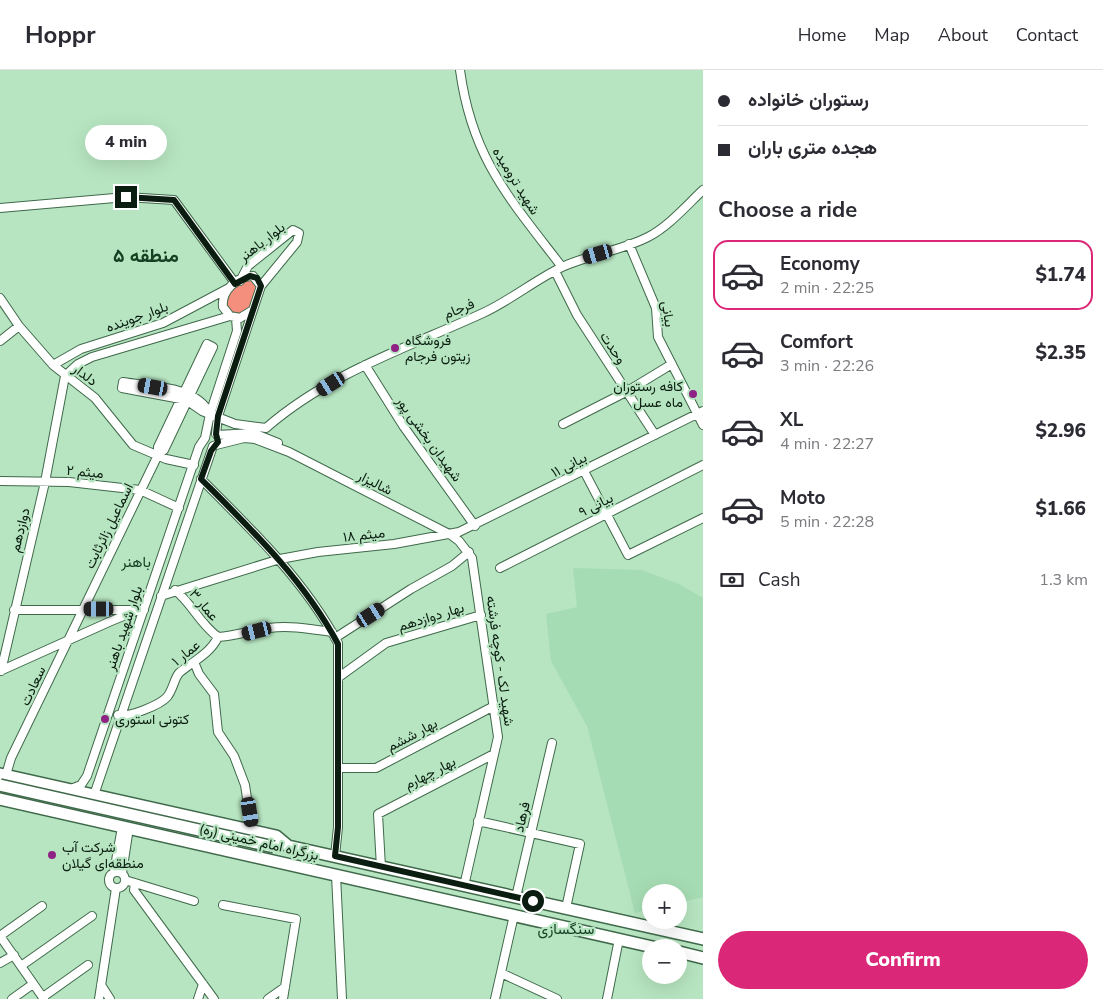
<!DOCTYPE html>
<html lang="en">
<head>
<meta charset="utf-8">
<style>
	:root { --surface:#fff; --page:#f2f2f3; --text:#2b2b33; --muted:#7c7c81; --line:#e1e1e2; --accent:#db2777 }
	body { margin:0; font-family:"Nunito Sans",Vazirmatn,sans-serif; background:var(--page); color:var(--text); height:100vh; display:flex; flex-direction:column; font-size:19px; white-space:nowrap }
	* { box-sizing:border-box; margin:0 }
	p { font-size:16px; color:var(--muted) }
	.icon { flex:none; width:28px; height:28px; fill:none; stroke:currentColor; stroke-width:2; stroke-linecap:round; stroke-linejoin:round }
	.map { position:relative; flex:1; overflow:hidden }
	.sheet { display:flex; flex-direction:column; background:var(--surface); width:400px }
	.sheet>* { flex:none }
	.banner { display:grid; align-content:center; height:110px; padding:0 15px; background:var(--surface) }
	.buttons { position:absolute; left:642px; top:814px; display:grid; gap:10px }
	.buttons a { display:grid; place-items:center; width:45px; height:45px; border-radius:50%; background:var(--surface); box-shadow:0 5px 20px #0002; font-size:25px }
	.end { position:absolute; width:22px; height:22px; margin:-11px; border:6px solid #0b1d10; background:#fff; box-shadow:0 0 0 2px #fff }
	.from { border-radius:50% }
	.bubble { position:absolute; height:35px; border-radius:18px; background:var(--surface); box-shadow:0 5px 20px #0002; font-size:16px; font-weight:800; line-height:35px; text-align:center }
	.car { position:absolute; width:15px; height:30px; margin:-15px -8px; border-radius:6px; box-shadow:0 0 4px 1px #0007; background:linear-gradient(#222 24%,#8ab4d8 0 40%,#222 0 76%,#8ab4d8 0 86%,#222 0) }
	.banner b { display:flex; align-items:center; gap:18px; height:48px; font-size:19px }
	.banner b+b { border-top:1px solid var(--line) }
	.banner i { width:12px; height:12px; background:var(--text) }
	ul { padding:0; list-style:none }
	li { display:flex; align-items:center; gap:15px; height:70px; margin:0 10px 8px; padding:0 5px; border:2px solid transparent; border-radius:15px }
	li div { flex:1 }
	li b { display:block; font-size:19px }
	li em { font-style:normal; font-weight:800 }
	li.active { border-color:var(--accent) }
	li>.icon { width:45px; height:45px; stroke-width:1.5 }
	h2 { padding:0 15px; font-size:22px; line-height:60px }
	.pay { display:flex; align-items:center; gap:12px; height:55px; padding:0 15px; font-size:19px }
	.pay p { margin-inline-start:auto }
	.action { display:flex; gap:10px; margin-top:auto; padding:10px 15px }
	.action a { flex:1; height:58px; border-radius:30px; background:var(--accent); color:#fff; font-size:20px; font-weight:800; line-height:58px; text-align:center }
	header { display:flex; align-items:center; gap:30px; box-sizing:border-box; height:70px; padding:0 25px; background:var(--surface); border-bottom:1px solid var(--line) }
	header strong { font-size:24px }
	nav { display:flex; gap:28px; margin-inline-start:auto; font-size:18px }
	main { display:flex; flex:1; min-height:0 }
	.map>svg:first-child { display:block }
	.built { fill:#a6dcb3 }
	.green { fill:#f38f7c }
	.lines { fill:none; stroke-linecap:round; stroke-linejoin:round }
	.minor-casing { stroke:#3f694a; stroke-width:10 }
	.highway-casing { stroke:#3f694a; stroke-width:14 }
	.minor { stroke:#fff; stroke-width:8 }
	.highway { stroke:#fff; stroke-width:11 }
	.highway-bridge-casing { stroke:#3f694a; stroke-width:14; stroke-linecap:butt }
	.highway-bridge { stroke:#fff; stroke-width:11 }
	.route { stroke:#0b1d10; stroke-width:6 }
	.poi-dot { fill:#8e2285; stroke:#b7e5c1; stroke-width:2 }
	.labels { text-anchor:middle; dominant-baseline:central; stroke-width:4.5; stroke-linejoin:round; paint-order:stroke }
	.street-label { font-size:14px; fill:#0b1d10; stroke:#b7e5c1 }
	.poi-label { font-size:14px; fill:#0b1d10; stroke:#b7e5c1; text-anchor:start }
	.neighbourhood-label { font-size:15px; fill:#164024; stroke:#b7e5c1 }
	.district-label { font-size:19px; font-weight:bold; fill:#164024; stroke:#b7e5c1 }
</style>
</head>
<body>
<header>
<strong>Hoppr</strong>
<nav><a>Home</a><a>Map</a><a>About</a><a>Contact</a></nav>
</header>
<main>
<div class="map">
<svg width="703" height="929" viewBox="0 0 703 929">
	<rect width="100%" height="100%" fill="#b7e5c1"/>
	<path class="built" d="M 573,498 L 642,500 L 679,514 L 703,528 L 703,827 L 679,833 L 679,822 L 651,822 L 651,839 L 635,843 L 587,656 L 551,591 L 546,544 L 577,537 Z"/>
	<path class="green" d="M 250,209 L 258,217 L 249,240 C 246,242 242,245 238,245 C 228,245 222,233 228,225 C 233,217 241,213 250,209 Z"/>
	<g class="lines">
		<g class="minor-casing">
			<path id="minor" d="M 460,0 C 472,89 510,129 562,197
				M 0,138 L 126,127 L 174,130 L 235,213
				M 629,174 L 656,238 L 658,267 L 703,355
				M 555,201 L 577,245 L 655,365
				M 253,206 L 261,216 L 253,240 L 240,248 L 230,246 L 223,237 C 221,221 237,206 253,206 Z
				M 240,211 L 248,196 L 293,160 L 299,163 L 297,172 L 261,216
				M 0,228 L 19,256 L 53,295 L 95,328 L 133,375 L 166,389 L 194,395
				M 0,271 L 19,256
				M 53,295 L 81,279 L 163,253 L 229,218
				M 365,295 L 404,357 L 475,456
				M 65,306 L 78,294 L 92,287 L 230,246
				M 210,344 C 196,315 151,317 123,312 L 122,318 L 186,330 L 202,341 L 235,354 L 266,358 C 329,303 409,277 483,243 C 511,230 535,210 562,197 C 590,184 621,181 648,167 C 669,156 686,136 703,120
				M 563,354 L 626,322 L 672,294
				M 216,364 L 218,346 L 253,240
				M 217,365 L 253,363 L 278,373
				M 216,375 L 244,368 L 255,369 L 289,382 L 451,465 L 459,471 L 472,488 L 498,667 L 464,816
				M 584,401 L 628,485 L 703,448
				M 201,409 C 252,460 304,510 338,573 L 338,757 L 335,786
				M 0,411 L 69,412 L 140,420 L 179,438
				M 500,498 L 703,395
				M 175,520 C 194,536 199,553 218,567 C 236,566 252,560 269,558 C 290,555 311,559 332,562
				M 161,526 L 280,489 L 318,482 L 394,474 L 459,462 L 703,341
				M 14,540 L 136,540
				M 335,568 L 411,519 L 452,496 L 469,482
				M 194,592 L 199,604 L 214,624 L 218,662 L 234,686 L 245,715 L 252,761
				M 0,601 L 109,552 L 138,540 L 144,540
				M 1,601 L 45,412 L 65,306
				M 339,607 L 386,573 L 481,545
				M 118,645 C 128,648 160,635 167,627 C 173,620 174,609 179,603 C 193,591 210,584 218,567
				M 338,698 L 376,698 L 494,636
				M 6,705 L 11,688 L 158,385 L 164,380 L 213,277 L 207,274 L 158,377 L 158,385
				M 71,719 L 81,715 L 87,706 L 199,377 L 205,368 L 210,344 L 237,261 L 236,248
				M 94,725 L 213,376
				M 478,751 L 580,774 L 566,838
				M 381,797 L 378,744 L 494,684
				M109 810a8 8 0 1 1 16 0a8 8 0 1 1-16 0Z
				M 114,802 L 122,757
				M 122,803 L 129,758
				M 336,805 L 342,929
				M 125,810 L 194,831
				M 135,813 L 134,820 L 214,929
				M 516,827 L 552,673
				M 223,835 L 296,849 L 283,929
				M 0,866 L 44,929
				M 0,866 L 42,836
				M 0,893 L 14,885
				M 21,896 L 92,846
				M 501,903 L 557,929
				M 101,915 L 110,929
				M 43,927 L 88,895
				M 12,929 L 33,914
				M 99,929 L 116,818
				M 198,929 L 203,914
				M 268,929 L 285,917
				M 495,929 L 514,845
				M 607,929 L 619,869"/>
		</g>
		<g class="highway-casing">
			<path id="highway" d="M 0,704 L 276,766 L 288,776 L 703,869
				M 0,729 L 657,878
				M 679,882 L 703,888"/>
		</g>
		<use href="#minor" class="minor"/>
		<use href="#highway" class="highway"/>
		<g class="highway-bridge-casing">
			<path id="highway-bridge" d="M 0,715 L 274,777"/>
		</g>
		<use href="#highway-bridge" class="highway-bridge"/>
	</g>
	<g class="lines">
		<path class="route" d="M 126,127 L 174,130 L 235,214 L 250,206 L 257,208 L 261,216 L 218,346 L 216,364 L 218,372 L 211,381 L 201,409 C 252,460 304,510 338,574 L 338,757 L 335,786 L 533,831"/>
	</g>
	<g class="poi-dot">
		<circle cx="395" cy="278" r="5"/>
		<circle cx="693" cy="324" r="5"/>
		<circle cx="105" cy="649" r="5"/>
		<circle cx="52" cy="785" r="5"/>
	</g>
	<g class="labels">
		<g class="street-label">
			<text transform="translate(516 111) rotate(58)">شهید ترومیده</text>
			<text transform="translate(262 172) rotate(-38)">بلوار باهنر</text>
			<text transform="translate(459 239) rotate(-22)">فرجام</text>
			<text transform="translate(668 244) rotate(82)">بیانی</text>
			<text transform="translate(137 247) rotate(-20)">بلوار جوینده</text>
			<text transform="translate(613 278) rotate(57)">وحدت</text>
			<text transform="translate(85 305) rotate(37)">دلدار</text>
			<text transform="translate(429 369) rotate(54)">شهیدان بخشی پور</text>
			<text transform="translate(569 395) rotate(-27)">بیانی ۱۱</text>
			<text transform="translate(85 402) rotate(5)">میثم ۲</text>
			<text transform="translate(375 413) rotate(27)">شالیزار</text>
			<text transform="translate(596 435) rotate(-27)">بیانی ۹</text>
			<text transform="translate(109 456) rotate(-64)">اسماعیل زائرثابت</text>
			<text transform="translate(20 460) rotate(-76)">دوازدهم</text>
			<text transform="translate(364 465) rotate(-6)">میثم ۱۸</text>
			<text transform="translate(204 535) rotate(50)">عمار ۳</text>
			<text transform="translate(431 547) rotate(-17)">بهار دوازدهم</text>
			<text transform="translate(124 558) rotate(-71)">بلوار شهید باهنر</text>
			<text transform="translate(186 583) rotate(-39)">عمار ۱</text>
			<text transform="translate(500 591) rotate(82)">شهید لک - کوچه فرشته</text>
			<text transform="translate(33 616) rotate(-65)">سعادت</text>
			<text transform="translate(412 665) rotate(-28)">بهار ششم</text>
			<text transform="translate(430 703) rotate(-27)">بهار چهارم</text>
			<text transform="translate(522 747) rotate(-77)">فرهاد</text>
			<text transform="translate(259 772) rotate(13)">بزرگراه امام خمینی (ره)</text>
		</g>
		<g class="poi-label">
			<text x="405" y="270">فروشگاه<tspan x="405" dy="16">زیتون فرجام</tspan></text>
			<text x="683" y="316" text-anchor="end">کافه رستوران<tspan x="683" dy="16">ماه عسل</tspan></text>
			<text x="115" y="649">کتونی استوری</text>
			<text x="62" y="777">شرکت آب<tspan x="62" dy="16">منطقه‌ای گیلان</tspan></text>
		</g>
		<g class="neighbourhood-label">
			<text x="136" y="492">باهنر</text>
			<text x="566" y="859">سنگسازی</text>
		</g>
		<g class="district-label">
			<text x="146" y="186">منطقه ۵</text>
		</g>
	</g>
</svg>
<div class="buttons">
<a>+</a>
<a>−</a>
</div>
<i class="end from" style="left:533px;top:831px"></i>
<i class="end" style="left:126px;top:127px"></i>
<div class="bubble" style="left:85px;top:55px;width:82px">4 min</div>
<i class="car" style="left:598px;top:184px;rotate:254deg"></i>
<i class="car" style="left:331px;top:314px;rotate:238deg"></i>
<i class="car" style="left:153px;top:317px;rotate:280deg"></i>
<i class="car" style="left:99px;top:539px;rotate:270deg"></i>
<i class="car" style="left:371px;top:545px;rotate:57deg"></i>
<i class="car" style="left:257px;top:561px;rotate:256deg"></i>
<i class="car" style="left:250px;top:742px;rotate:171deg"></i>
</div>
<section class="sheet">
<div class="banner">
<b><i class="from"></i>رستوران خانواده</b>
<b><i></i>هجده متری باران</b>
</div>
<h2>Choose a ride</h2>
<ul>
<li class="active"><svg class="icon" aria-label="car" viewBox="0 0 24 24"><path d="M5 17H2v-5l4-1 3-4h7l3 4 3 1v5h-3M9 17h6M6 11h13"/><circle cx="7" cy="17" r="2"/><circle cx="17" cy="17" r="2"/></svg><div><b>Economy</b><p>2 min · 22:25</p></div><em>$1.74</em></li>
<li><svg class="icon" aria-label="car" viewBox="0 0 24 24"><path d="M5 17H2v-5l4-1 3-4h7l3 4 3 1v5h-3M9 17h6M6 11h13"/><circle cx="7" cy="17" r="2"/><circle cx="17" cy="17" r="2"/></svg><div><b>Comfort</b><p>3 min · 22:26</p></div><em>$2.35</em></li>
<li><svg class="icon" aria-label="car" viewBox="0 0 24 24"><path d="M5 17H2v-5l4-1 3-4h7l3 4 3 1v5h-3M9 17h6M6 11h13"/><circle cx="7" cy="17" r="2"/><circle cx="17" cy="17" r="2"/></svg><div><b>XL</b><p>4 min · 22:27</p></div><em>$2.96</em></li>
<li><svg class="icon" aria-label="car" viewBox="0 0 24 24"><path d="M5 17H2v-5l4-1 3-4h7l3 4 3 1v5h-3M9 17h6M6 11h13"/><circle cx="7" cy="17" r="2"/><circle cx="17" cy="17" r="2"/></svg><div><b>Moto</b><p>5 min · 22:28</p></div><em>$1.66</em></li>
</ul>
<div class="pay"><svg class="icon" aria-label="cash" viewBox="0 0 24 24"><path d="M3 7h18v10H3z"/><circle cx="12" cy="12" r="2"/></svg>Cash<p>1.3 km</p></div>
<div class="action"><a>Confirm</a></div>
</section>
</main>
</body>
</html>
